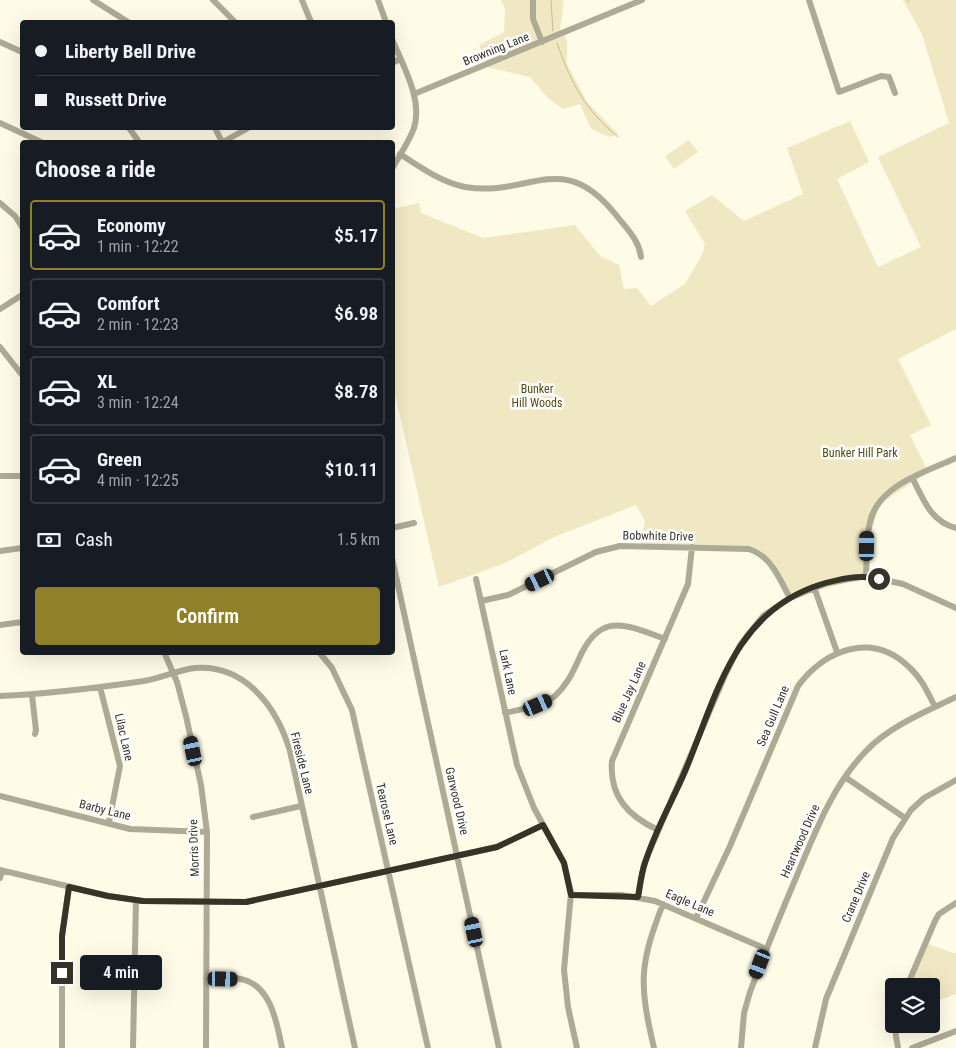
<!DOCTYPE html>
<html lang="en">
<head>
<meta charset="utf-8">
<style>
	:root { --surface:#171b24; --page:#20242c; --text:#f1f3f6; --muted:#9ea1a6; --line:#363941; --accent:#908027 }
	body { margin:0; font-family:"Roboto Condensed",sans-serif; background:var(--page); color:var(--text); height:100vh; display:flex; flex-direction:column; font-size:19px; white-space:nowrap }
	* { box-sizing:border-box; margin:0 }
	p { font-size:16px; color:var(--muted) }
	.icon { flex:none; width:28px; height:28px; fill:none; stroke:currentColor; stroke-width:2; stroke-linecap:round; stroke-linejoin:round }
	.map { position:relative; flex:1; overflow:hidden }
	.sheet { position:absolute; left:20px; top:140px; width:375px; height:515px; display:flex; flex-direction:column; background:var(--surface); border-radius:5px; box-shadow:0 5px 20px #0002 }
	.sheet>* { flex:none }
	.hud { position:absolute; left:20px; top:20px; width:375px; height:110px; border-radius:5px; box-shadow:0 5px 20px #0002; display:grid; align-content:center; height:110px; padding:0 15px; background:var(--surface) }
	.fabs { position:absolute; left:885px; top:978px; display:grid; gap:10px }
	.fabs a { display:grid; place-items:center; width:55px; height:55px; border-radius:5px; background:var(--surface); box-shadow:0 5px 20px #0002; font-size:25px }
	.end { position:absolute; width:22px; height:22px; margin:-11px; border:6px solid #363327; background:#fff; box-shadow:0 0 0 2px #fff }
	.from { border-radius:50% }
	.bubble { position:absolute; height:35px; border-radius:5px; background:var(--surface); box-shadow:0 5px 20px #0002; font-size:16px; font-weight:600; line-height:35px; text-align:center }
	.car { position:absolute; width:15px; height:30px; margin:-15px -8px; border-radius:6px; box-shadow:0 0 4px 1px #0007; background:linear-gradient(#222 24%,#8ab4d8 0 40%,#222 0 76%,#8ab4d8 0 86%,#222 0) }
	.hud b { display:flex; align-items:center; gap:18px; height:48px; font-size:19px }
	.hud b+b { border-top:1px solid var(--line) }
	.hud i { width:12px; height:12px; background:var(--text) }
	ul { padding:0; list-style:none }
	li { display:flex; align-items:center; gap:15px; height:70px; margin:0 10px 8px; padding:0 5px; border:2px solid var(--line); border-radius:5px }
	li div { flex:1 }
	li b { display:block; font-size:19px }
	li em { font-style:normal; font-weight:600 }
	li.on { border-color:var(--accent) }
	li>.icon { width:45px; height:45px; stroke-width:1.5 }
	h2 { padding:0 15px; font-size:22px; line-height:60px }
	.pay { display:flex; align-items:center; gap:12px; height:55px; padding:0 15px; font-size:19px }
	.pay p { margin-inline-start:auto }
	.cta { display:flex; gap:10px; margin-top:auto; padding:10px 15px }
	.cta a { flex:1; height:58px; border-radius:5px; background:var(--accent); color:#fff; font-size:20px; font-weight:600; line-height:58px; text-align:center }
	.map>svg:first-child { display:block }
	.green { fill:#efe8c2 }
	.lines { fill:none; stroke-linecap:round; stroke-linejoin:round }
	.stream { stroke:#c5bd8d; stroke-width:1 }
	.street { stroke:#adaa95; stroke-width:6 }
	.route { stroke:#363327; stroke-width:6 }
	.labels { text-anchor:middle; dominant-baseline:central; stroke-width:5; stroke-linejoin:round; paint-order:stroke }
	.street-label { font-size:12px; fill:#363327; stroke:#fff }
	.park-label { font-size:12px; fill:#564b13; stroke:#fff }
</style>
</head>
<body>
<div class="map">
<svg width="956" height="1048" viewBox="0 0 956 1048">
	<rect width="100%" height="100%" fill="#fefbe7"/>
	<path class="green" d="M 501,0 L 564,0 L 560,29 L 567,40 L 567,64 L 587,102 L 618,134 L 610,137 L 591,129 L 580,104 L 563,109 L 548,98 L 530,77 L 487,67 L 479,45 L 504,32 L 505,9 Z
		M 903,0 L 956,0 L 956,329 L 898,359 L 931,425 L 910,435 L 928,472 L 880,504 L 865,552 L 869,577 L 789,598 L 768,563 L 749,549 L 640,548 L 645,521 L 636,505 L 554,537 L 505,563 L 439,587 L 393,385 L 392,209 L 419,203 L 421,213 L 483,238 L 575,225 L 600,256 L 619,265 L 624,289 L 637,288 L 651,306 L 685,284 L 702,255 L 705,244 L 685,211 L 712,195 L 744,221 L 803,194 L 787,148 L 850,121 L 869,162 L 837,179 L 878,267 L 921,247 L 878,157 L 949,123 L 922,34 Z
		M 689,140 L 698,152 L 674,169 L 665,156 Z
		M 928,944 L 956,954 L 956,994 L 931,1003 L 931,986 L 908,986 Z"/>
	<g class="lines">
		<path class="stream" d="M 551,0 L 553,31
			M 908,0 L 909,2
			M 557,43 C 571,83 585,110 618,137"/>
		<path class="street" d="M 93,0 L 128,22
			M 213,0 L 235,22
			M 302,0 L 311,22
			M 378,0 L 386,22
			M 533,0 L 533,19 L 542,42
			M 809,0 L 839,92 L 881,76 L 889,77 L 895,93
			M 392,39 C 403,66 423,99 414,128 C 409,142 399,156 392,169
			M 0,42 L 22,52
			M 392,63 L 400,59
			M 414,94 L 642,0
			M 0,123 L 41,142
			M 129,128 L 139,142
			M 215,128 L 222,142
			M 223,142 L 248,128
			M 400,154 C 420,167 441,182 465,187 C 530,198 562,147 616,215 C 627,229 639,240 641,257
			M 0,203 L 15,216 L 22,227
			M 0,309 L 22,295
			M 0,347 L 22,375
			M 0,476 L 22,476
			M 913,479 C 923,499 931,522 956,528
			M 392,528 L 414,523
			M 0,551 L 22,548
			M 392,558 L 499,1048
			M 866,576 C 867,558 866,539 870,522 C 878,485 926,472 956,458
			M 476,579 L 517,765 L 534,808 L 564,863 L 571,893 L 564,970 L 568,1007 L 577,1048
			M 814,587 L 837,652
			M 481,601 L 508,595 L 596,552 L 620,546 L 749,549 C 772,557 779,578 790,598
			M 0,625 L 22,622
			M 164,652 L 177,682 L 186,716 L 201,785 L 207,832 L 206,1048
			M 319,652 L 332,668 L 352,710 L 428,1048
			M 100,687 L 120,766 L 109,822
			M 32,695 L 36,730 L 35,734
			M 0,696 C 48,694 96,688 144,681 C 161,678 178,670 195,668 C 246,664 277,708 290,751 L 355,1048
			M 505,713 C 522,709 540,707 555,696 C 566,686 572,674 578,661 C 599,612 623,623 665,639
			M 845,777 L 905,818
			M 0,796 L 130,829 L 207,832
			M 253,817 L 301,806
			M 658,830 C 628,816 609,796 612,761 L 688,584 L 692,547
			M 0,870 L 108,896 L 143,901 L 246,902 L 497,847 L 543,825
			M 0,878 L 2,871
			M 571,895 L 621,895 L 655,901 L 766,949
			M 638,897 L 644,864 L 726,673 L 740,645 L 763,616 L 790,598 L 827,583 L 866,576 L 903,584 L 956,608
			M 696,918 L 730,846 L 798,686 C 825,649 873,631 910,668 C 922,679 928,693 935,707
			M 206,978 C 217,979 230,977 241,979 C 271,985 277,1023 282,1048
			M 907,986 L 935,921 L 939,914 L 956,903
			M 894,1024 L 898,1048
			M 62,1048 L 62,936 L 69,887
			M 133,1048 L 136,900
			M 654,1048 C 639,984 639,965 663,904
			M 741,1048 L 744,1013 L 750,992 C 765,952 781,913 798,873 C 816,830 833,785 866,751 C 890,726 925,712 956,697
			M 815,1048 L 826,999 L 893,838 L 911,810 L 924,798 L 956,780
			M 912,1048 L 956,1031"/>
	</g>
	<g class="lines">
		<path class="route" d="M 62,973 L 62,936 L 69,887 L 108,896 L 143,901 L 246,902 L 497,847 L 543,825 L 564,863 L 571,895 L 638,897 C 640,886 641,874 645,863 C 655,830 673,800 686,769 C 717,694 734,613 819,585 C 839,579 860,574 879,579"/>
	</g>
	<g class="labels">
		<g class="street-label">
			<text transform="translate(496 49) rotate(-22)">Browning Lane</text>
			<text transform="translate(658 536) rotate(1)">Bobwhite Drive</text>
			<text transform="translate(508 672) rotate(78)">Lark Lane</text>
			<text transform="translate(629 692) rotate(-66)">Blue Jay Lane</text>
			<text transform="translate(773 716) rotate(-67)">Sea Gull Lane</text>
			<text transform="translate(124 737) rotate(77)">Lilac Lane</text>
			<text transform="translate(302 763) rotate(76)">Fireside Lane</text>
			<text transform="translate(457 801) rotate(77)">Garwood Drive</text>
			<text transform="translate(105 810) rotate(14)">Barby Lane</text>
			<text transform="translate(387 814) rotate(77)">Tearose Lane</text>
			<text transform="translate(800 841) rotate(-66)">Heartwood Drive</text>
			<text transform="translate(194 848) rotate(-92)">Morris Drive</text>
			<text transform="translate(856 897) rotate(-67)">Crane Drive</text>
			<text transform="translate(690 903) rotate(23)">Eagle Lane</text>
		</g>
		<g class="park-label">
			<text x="537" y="389">Bunker<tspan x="537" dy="14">Hill Woods</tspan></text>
			<text x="860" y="453">Bunker Hill Park</text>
		</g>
	</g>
</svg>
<div class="fabs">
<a><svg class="icon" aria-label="layers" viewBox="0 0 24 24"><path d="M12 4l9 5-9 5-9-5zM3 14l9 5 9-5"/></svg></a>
</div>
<i class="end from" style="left:879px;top:579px"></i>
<i class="end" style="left:62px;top:973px"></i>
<div class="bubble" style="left:80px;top:955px;width:82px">4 min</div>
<i class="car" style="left:867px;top:546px;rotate:1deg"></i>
<i class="car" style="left:540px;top:580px;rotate:244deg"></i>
<i class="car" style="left:538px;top:705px;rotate:66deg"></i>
<i class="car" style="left:193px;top:751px;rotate:348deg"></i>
<i class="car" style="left:474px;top:932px;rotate:348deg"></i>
<i class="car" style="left:760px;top:964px;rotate:201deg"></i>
<i class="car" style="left:223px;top:979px;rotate:91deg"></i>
<div class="hud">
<b><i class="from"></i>Liberty Bell Drive</b>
<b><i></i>Russett Drive</b>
</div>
<section class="sheet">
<h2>Choose a ride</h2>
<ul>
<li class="on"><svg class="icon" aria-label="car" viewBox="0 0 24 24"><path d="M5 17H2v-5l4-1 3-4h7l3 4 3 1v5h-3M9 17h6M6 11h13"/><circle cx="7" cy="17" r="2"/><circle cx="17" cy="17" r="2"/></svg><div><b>Economy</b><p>1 min · 12:22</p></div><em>$5.17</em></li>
<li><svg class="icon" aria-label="car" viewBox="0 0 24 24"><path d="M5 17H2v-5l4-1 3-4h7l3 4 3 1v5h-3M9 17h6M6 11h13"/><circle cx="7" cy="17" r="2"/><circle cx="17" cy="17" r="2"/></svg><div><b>Comfort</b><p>2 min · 12:23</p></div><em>$6.98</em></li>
<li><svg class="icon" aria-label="car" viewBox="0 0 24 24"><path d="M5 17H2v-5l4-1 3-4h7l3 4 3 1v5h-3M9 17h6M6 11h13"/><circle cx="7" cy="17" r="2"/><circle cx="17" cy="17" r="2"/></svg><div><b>XL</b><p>3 min · 12:24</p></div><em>$8.78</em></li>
<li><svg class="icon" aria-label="car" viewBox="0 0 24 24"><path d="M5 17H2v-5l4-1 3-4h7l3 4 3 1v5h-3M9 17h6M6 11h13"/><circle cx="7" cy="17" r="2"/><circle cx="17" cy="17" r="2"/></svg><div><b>Green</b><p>4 min · 12:25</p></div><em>$10.11</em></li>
</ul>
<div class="pay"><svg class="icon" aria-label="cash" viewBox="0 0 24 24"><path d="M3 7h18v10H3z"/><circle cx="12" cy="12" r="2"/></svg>Cash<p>1.5 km</p></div>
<div class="cta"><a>Confirm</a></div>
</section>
</div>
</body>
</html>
